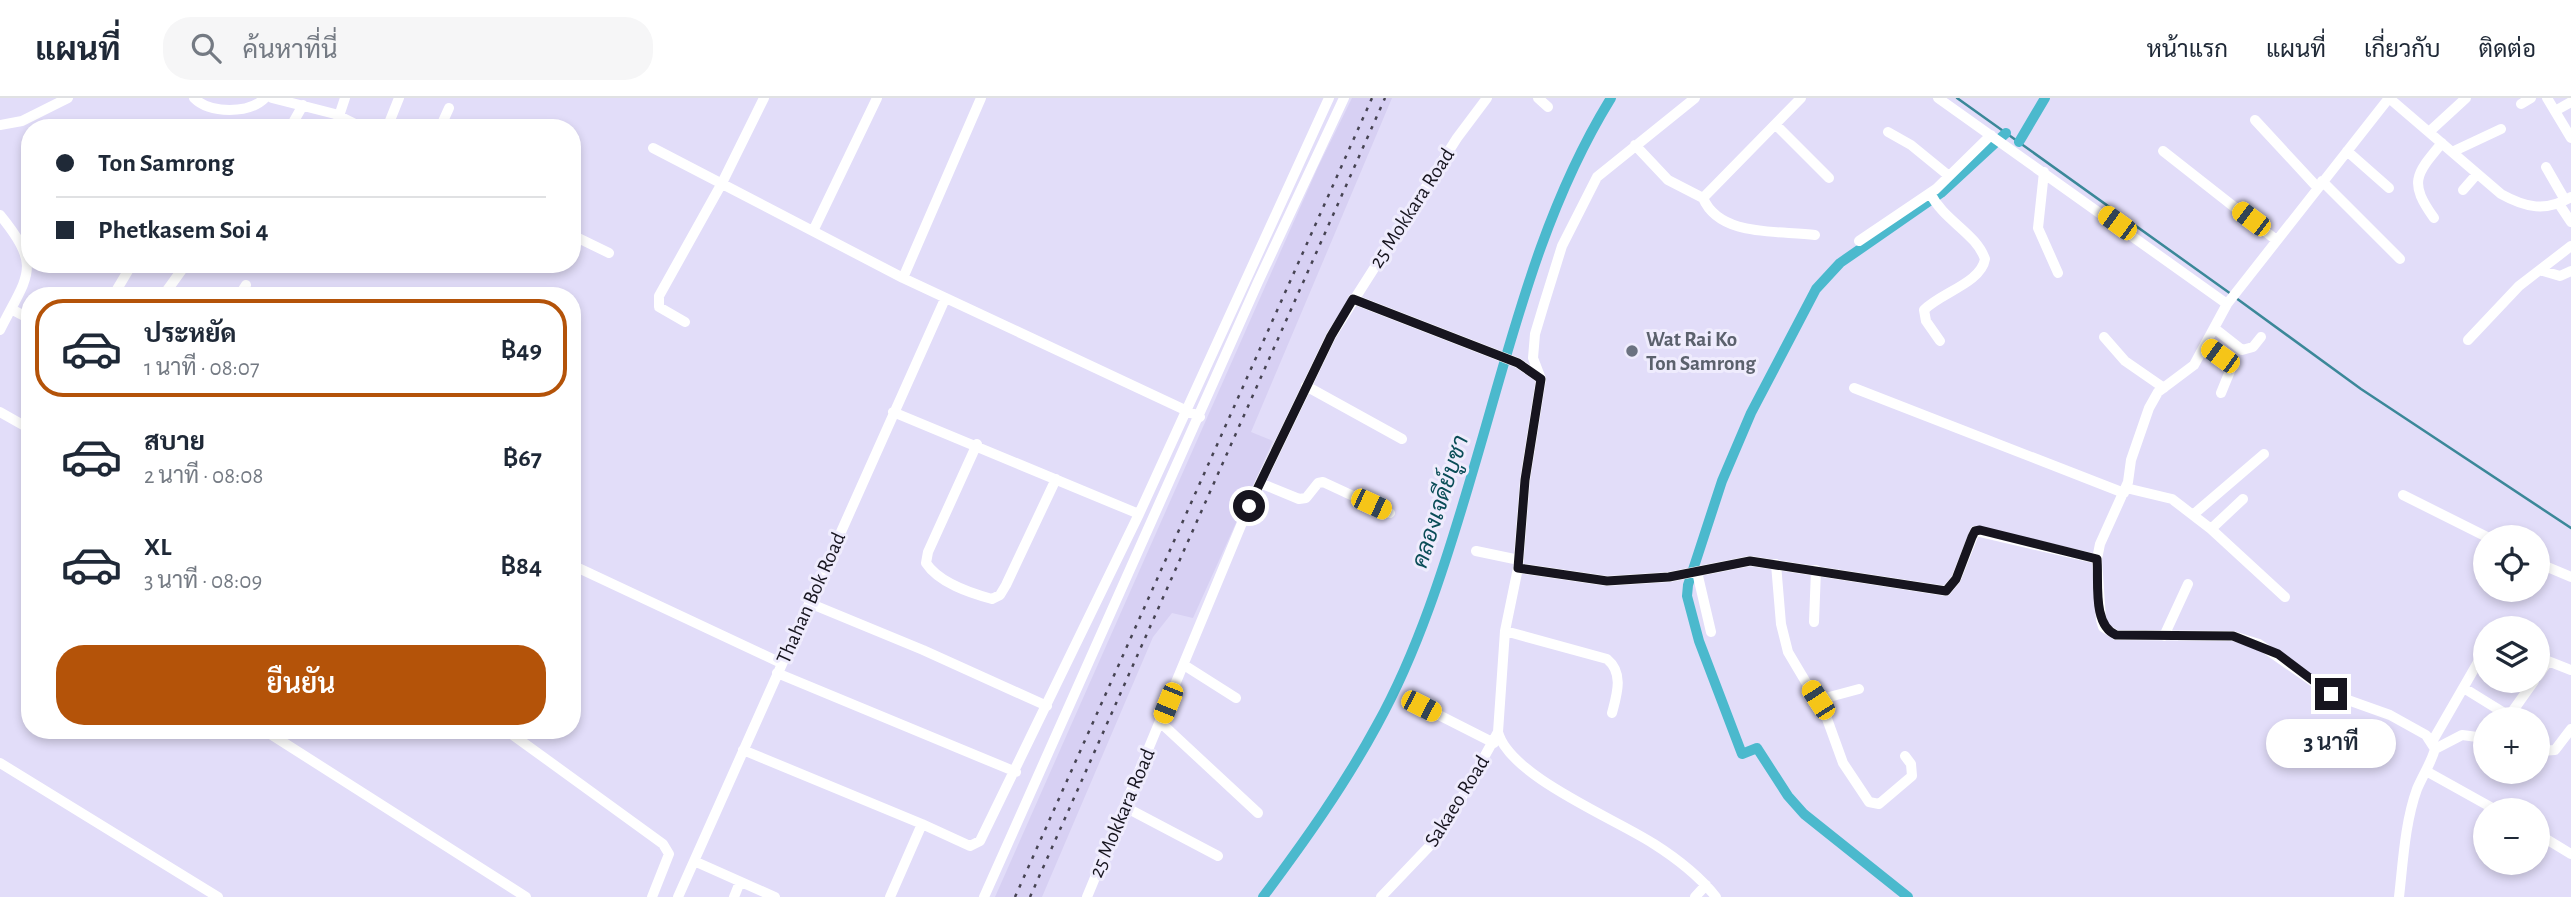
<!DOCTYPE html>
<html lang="th">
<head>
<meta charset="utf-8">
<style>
	:root { --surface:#fff; --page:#f6f6f7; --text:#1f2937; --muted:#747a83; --line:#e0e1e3; --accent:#b45309 }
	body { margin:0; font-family:"Alegreya Sans",Sarabun,sans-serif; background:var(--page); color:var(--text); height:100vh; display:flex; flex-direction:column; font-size:26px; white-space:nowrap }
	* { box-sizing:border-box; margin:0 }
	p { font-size:23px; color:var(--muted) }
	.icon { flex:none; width:38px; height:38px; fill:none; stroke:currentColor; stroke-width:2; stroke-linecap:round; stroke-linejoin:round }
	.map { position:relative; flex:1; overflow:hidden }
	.drawer { position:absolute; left:21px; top:189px; width:560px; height:452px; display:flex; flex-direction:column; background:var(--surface); border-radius:28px; box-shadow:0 4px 10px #0003 }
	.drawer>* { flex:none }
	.hud { position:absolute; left:21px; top:21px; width:560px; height:154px; border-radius:28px; box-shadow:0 4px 10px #0003; display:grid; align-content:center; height:154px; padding:0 35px; background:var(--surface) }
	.tools { position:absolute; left:2473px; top:427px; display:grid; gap:14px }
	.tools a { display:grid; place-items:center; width:77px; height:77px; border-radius:50%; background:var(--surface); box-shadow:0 4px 10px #0003; font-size:35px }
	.end { position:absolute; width:32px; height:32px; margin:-16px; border:9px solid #17151f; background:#fff; box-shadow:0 0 0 4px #fff }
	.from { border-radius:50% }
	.bubble { position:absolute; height:49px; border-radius:24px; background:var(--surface); box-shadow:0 4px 10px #0003; font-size:23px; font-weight:600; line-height:49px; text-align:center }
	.car { position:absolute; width:21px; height:42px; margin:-21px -10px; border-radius:9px; box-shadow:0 0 5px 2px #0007; background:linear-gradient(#f5c518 24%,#345 0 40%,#f5c518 0 76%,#345 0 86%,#f5c518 0) }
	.hud b { display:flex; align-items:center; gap:24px; height:66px; font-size:26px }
	.hud b+b { border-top:2px solid var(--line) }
	.hud i { width:18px; height:18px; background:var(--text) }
	ul { padding:12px 0 0; list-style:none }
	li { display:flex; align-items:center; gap:21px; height:98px; margin:0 14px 10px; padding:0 21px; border:4px solid transparent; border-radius:28px }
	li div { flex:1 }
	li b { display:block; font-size:26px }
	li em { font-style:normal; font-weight:600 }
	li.current { border-color:var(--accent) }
	li>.icon { width:63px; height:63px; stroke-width:1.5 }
	.primary-button { display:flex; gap:14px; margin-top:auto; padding:14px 35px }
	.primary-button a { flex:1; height:80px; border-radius:28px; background:var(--accent); color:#fff; font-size:28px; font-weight:600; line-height:80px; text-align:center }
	header { display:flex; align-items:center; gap:42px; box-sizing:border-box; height:98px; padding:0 35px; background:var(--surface); border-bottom:2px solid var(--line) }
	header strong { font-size:33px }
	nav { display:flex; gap:38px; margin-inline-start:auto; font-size:24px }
	.search { width:490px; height:63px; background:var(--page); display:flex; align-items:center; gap:18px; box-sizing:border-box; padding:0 24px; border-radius:28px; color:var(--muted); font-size:26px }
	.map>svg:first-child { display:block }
	.built { fill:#d7d0f3 }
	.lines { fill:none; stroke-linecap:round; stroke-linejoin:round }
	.stream { stroke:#3b8899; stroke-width:2.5 }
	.canal { stroke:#4bb9cd; stroke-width:10 }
	.street { stroke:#fff; stroke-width:10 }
	.rail { stroke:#464352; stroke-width:2.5; stroke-dasharray:3.5 7; stroke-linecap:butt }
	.route { stroke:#17151f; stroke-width:9 }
	.worship-dot { fill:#6b7280; stroke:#efecfd; stroke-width:2.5 }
	.labels { text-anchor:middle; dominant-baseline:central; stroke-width:6; stroke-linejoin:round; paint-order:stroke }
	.street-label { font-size:21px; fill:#17151f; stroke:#efecfd }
	.worship-label { font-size:21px; font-weight:bold; fill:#5b616d; stroke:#efecfd; text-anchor:start }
	.water-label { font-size:23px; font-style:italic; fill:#0a4d57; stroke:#efecfd }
</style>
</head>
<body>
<header>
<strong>แผนที่</strong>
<div class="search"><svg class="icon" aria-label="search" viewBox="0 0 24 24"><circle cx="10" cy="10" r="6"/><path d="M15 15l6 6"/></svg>ค้นหาที่นี่</div>
<nav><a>หน้าแรก</a><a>แผนที่</a><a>เกี่ยวกับ</a><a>ติดต่อ</a></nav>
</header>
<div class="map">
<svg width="2571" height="799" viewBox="0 0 2571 799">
	<rect width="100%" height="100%" fill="#e2ddf9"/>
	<path class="built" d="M 1352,0 L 1392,0 L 1251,334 L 1273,343 L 1193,520 L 1172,515 L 1153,539 L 1042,799 L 995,799 L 1318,69 Z"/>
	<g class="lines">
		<path class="stream" d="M 1957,0 L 2231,196
			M 2236,200 L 2361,291 L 2571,430"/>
		<path class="canal" d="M 2019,44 L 2045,0
			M 1263,799 C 1304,744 1344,688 1377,627 C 1418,553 1445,467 1469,386 C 1509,254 1538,118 1611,0
			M 1908,799 L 1804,716 L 1788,698 L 1757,650 L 1742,656 L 1699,543 L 1687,498 L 1688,487 L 1722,383 L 1751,315 L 1816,191 L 1840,165 L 1941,95 L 2006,35"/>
		<path class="street" d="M 194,0 C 210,16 249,16 265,0
			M 272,0 L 335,16 L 363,30
			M 1538,0 L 1548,9
			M 1695,0 L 1597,79 L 1562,148 L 1544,206 L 1535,236 L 1533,260 L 1541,281 L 1525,382 L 1518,470 L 1505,533 L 1498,634 C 1509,678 1616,721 1654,746 C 1676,760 1700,779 1716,799
			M 1938,0 L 2227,206
			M 2389,0 L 2227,206 L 2194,267 L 2158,294 L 2149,310 L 2131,362 L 2128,384 L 2100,446 L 2097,461 L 2101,522 L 2103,529 L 2116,537 L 2233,538 L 2259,546 L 2331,596 L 2390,617 L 2426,637 L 2435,651 C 2431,665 2423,677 2417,691 C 2405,724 2403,764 2399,799
			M 2389,0 L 2501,96 C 2526,110 2546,114 2571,99
			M 2547,0 L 2571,40
			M 2521,6 L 2531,0
			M 2555,13 L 2571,4
			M 339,18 L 345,0
			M 2255,22 L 2317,89
			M 0,27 L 22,23 L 68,0
			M 1776,27 L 1829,80
			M 290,30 L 303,7
			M 387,30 L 399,0
			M 440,30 L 449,10
			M 1888,34 L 1911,47 L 1949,78
			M 2429,34 L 2466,0
			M 1635,47 L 1668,82 L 1703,100 L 1801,0
			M 653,50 L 903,180 L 1200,319
			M 2163,53 L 2275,141
			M 2347,53 L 2389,90
			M 2452,54 L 2501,31
			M 2546,69 L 2565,102
			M 2044,74 L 2038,130 L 2058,175
			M 2322,83 L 2400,161
			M 2463,92 L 2477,76
			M 1930,95 C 1944,123 1976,135 1985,161 C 1981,185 1940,195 1924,212 L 1926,223 L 1940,243
			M 1703,100 C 1720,140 1780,132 1815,137
			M 2559,106 L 2571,124
			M 0,117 C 43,170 28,176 0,232
			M 2434,120 C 2408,84 2416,76 2442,45
			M 814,131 L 877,0
			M 572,137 L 609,155
			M 1859,143 L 1936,91 L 1991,37
			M 2540,172 L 2560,178 L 2571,173
			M 903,180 L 981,0
			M 113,198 L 132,166
			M 163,198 L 186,166
			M 239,198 L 246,187
			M 1353,201 L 1518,265 L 1540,280
			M 11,211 L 30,221
			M 685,224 L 659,209 L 659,198 L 722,85 L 764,0
			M 2214,230 L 2242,252 L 2253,249 L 2261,239
			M 2104,239 L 2125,263 L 2164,290
			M 2468,242 L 2519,188 L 2571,148
			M 2205,247 L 2230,267 L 2230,273 L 2221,295
			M 1306,288 L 1402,341
			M 1854,290 L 2124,395
			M 0,314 L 30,331
			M 893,314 L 1139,416
			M 977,346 L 928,454 L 926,465 C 939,485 970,495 992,501 L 1000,497 L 1006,487 L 1056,381
			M 1260,385 L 1299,401 L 1306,400 L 1318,385 L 1323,384 L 1390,415
			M 2126,390 L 2172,401 L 2211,431 L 2285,499
			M 2403,397 L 2487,439
			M 2194,416 L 2264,356
			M 2211,431 L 2243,401
			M 1476,453 L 1519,462
			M 2538,465 L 2571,479
			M 1776,466 L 1781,526 L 1788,554 L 1826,618 L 1843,665 L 1869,704 L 1879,706 L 1912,678 L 1911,666 L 1905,658
			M 572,467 L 781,565
			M 1518,470 L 1607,483 L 1669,479 L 1750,463 L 1946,493 L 1956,481 L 1975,433 L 2097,461
			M 1697,474 L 1711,534
			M 809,505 L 923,552 L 1047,608
			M 1814,524 L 1816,472
			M 1505,533 L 1607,561 C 1624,575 1617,596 1612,615
			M 2164,538 L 2188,486
			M 2538,559 L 2571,572
			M 1184,567 L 1236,600
			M 777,575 L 1016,674
			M 2538,578 L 2548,563
			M 2467,592 L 2509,618
			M 1818,602 L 1859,591
			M 1421,608 L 1494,645
			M 2507,621 L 2534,583
			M 1160,624 L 1258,715
			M 264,632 L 526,799
			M 506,632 L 663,746 L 669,756 L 652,799
			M 2432,644 L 2485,552
			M 2435,651 L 2462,637 L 2485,640
			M 743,652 L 922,726
			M 2538,653 L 2555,652 L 2571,631
			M 0,665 L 218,799
			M 2426,673 L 2496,712
			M 1125,709 L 1218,758
			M 2538,736 L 2571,756
			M 694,763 L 775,799
			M 678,799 L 945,201
			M 734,799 L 740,784
			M 890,799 L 922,726 L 970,748 L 980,743 L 1139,416 L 1329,0
			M 984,799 L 1258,184 L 1344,0
			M 1087,799 L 1249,408 L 1331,238 L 1457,40 L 1487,0
			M 1381,799 L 1442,735 L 1498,634
			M 1695,799 L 1706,787"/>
		<path class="rail" d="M 1015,799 L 1372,0
			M 1030,799 L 1385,0"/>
	</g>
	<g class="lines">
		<path class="route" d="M 1249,408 L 1331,238 L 1353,201 L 1518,265 L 1541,281 L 1525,382 L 1518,470 L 1607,483 L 1669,479 L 1750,463 L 1946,493 L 1956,481 L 1972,439 L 1975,433 L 1980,432 L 2097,461 C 2099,483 2092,527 2116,537 L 2233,538 L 2278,556 L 2331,596"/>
	</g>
	<circle class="worship-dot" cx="1632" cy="253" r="7"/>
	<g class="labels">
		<g class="street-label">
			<text transform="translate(1412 110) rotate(-57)">25 Mokkara Road</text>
			<text transform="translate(811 500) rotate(-66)">Thahan Bok Road</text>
			<text transform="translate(1457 703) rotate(-58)">Sakaeo Road</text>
			<text transform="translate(1122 715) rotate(-67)">25 Mokkara Road</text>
		</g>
		<g class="worship-label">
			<text x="1646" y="241">Wat Rai Ko<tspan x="1646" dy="24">Ton Samrong</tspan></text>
		</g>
		<g class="water-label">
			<text transform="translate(1441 404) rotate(-72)">คลองเจดีย์บูชา</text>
		</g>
	</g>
</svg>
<div class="tools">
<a><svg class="icon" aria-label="locate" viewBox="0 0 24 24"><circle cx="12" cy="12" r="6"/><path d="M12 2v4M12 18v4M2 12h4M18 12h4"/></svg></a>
<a><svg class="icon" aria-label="layers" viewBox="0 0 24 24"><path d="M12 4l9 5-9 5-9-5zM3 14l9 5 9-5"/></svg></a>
<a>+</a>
<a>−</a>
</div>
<i class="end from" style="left:1249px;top:408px"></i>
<i class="end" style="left:2331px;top:596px"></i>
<div class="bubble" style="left:2266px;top:621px;width:130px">3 นาที</div>
<i class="car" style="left:2251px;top:121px;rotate:307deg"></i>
<i class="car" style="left:2117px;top:125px;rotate:306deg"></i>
<i class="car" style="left:2220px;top:258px;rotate:306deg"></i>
<i class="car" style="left:1371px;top:406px;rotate:115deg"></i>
<i class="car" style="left:1818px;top:602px;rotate:327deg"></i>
<i class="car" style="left:1168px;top:605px;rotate:202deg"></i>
<i class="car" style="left:1421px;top:608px;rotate:117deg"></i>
<div class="hud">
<b><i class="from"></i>Ton Samrong</b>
<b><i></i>Phetkasem Soi 4</b>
</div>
<section class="drawer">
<ul>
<li class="current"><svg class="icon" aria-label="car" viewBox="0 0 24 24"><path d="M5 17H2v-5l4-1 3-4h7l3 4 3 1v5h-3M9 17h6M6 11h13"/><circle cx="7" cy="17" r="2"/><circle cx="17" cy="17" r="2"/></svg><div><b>ประหยัด</b><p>1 นาที · 08:07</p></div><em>฿49</em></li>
<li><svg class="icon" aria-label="car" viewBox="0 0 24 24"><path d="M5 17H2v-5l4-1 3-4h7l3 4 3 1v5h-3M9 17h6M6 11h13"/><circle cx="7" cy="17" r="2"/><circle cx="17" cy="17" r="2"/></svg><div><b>สบาย</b><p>2 นาที · 08:08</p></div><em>฿67</em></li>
<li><svg class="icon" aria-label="car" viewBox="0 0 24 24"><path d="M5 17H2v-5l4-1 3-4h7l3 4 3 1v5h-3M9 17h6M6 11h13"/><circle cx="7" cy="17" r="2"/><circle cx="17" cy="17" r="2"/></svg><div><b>XL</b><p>3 นาที · 08:09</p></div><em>฿84</em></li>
</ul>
<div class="primary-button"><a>ยืนยัน</a></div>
</section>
</div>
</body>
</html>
